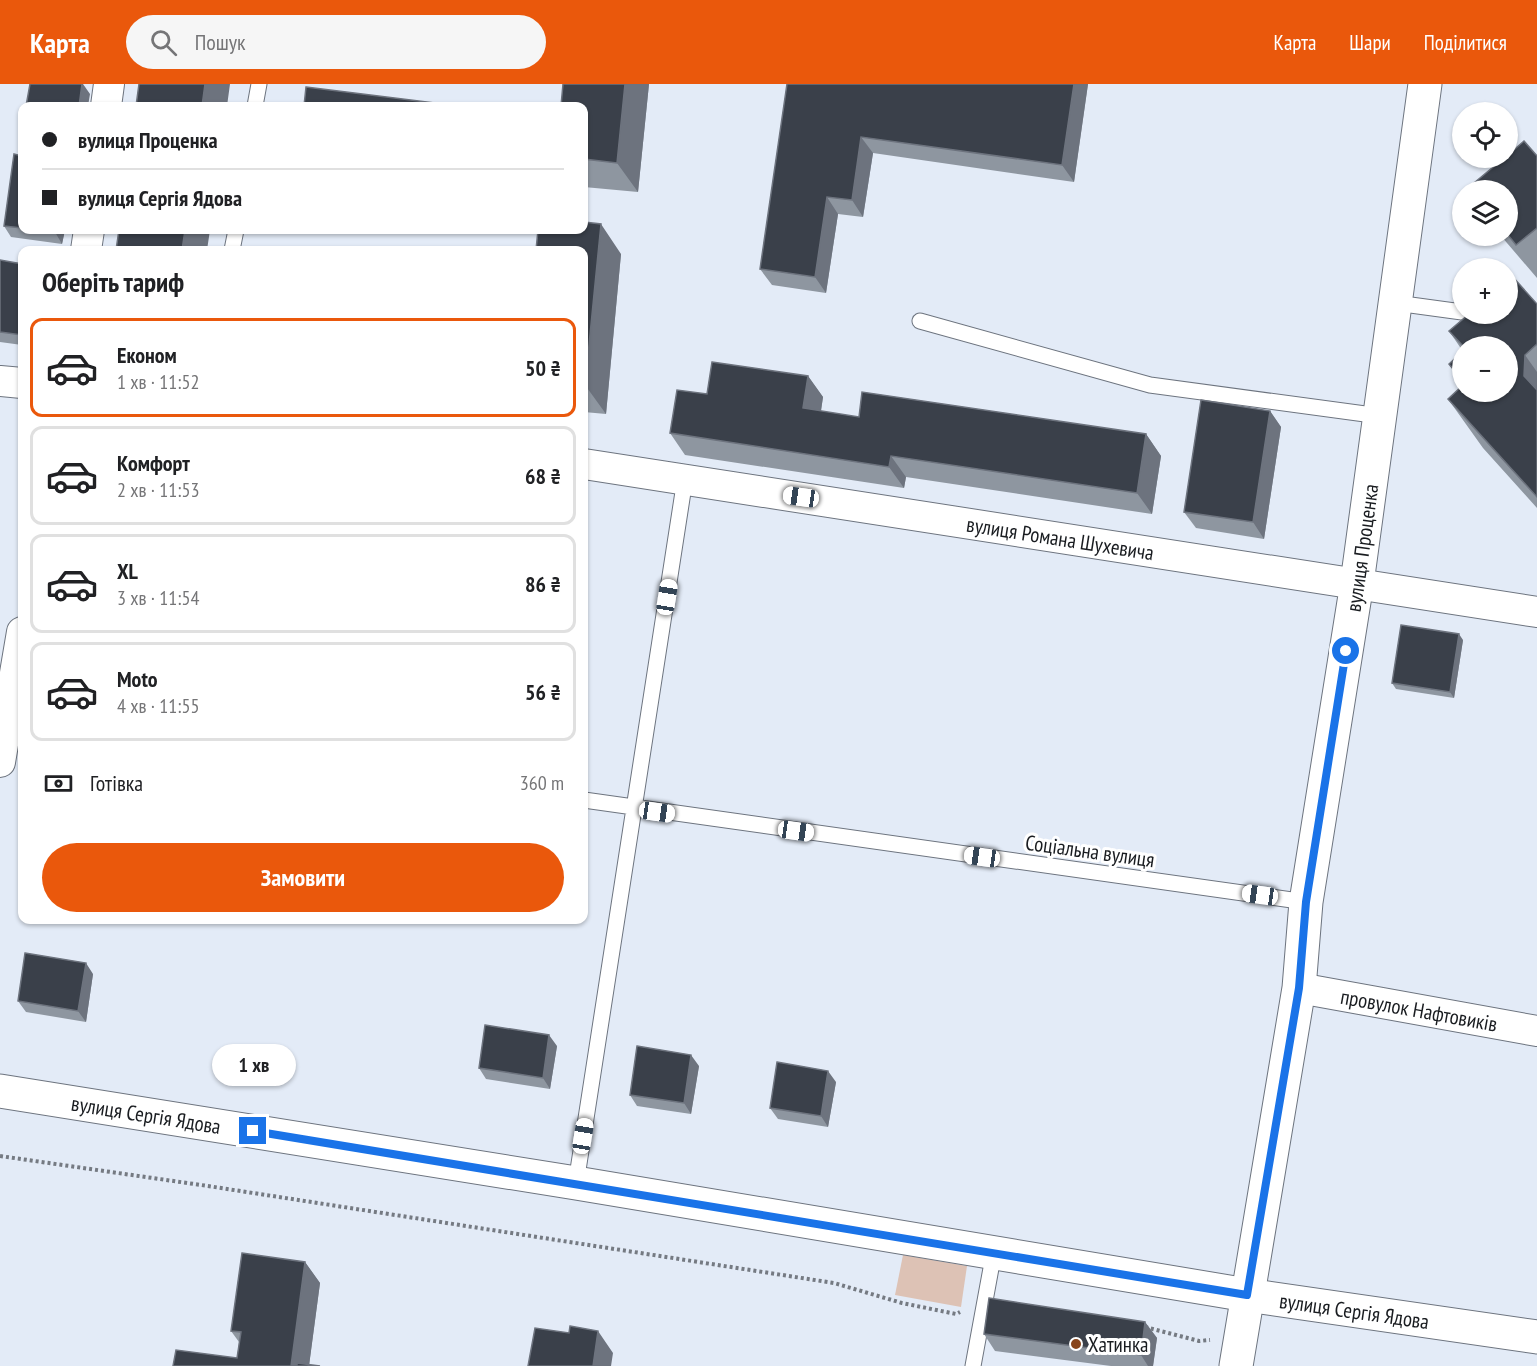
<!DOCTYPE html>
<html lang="uk">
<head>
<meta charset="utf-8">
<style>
	:root { --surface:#fff; --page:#f6f6f6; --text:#202124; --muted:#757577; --line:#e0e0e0; --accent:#ea580c }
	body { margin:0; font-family:"PT Sans Narrow",sans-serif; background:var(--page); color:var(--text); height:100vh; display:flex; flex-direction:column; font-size:22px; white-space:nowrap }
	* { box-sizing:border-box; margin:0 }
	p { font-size:20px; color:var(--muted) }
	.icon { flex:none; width:33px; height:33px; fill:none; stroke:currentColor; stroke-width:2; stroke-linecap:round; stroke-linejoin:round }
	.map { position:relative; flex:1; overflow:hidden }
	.details { position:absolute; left:18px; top:162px; width:570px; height:678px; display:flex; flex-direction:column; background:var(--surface); border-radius:12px; box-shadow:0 2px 4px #0004 }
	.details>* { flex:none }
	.banner { position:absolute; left:18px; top:18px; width:570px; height:132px; border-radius:12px; box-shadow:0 2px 4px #0004; display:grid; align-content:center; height:132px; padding:0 24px; background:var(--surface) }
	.tools { position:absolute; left:1452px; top:18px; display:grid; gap:12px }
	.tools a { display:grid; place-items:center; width:66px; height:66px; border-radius:50%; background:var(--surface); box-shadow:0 2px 4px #0004; font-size:30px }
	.end { position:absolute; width:27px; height:27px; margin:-14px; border:8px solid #1a73e8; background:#fff; box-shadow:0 0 0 3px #fff }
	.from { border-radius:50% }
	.bubble { position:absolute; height:42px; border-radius:21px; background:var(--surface); box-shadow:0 2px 4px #0004; font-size:20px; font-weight:700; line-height:42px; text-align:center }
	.car { position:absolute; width:18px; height:36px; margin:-18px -9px; border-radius:8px; box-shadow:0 0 4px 2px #0007; background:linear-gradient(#fff 24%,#345 0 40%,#fff 0 76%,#345 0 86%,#fff 0) }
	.banner b { display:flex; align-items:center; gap:21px; height:57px; font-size:22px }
	.banner b+b { border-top:2px solid var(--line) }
	.banner i { width:15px; height:15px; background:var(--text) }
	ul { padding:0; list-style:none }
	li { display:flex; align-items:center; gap:18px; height:99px; margin:0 12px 9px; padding:0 12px; border:3px solid var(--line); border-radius:12px }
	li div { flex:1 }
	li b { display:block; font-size:22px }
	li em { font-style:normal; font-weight:700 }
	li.current { border-color:var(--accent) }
	li>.icon { width:54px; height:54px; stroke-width:1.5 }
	h2 { padding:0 24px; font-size:27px; line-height:72px }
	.pay { display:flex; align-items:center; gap:15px; height:66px; padding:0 24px; font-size:22px }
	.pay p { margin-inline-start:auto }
	.cta { display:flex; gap:12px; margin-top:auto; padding:12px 24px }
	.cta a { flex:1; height:69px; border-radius:36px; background:var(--accent); color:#fff; font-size:24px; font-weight:700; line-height:69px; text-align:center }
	header { display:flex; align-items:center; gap:36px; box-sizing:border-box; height:84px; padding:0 30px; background:var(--accent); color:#fff }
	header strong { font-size:28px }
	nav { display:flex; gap:33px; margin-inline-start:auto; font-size:21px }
	.search { width:420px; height:54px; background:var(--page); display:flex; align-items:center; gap:15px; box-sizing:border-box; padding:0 21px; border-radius:33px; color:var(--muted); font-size:22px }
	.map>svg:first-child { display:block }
	.green { fill:#ddc2b5 }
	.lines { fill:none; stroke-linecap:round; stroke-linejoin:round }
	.service-casing { stroke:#6d747f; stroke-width:17 }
	.minor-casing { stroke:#6d747f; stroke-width:32 }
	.tertiary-casing { stroke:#6d747f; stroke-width:35 }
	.path { stroke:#757a82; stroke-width:4; stroke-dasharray:3 3; stroke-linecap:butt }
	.service { stroke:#fff; stroke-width:15 }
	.minor { stroke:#fff; stroke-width:30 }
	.tertiary { stroke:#fff; stroke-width:33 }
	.wall { fill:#8e96a0 }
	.shaded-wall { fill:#6d737e }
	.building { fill:#3a404a; stroke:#6d737e; stroke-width:1.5 }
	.route { stroke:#1a73e8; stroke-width:8 }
	.poi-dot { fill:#88441a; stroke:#fff; stroke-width:2 }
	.labels { text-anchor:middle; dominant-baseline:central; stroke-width:6; stroke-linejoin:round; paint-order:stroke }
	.street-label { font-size:21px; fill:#191c20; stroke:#fff }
	.poi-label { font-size:21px; fill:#191c20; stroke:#fff; text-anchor:start }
</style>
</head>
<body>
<header>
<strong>Карта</strong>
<div class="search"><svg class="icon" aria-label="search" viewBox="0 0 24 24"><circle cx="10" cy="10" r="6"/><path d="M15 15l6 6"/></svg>Пошук</div>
<nav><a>Карта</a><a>Шари</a><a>Поділитися</a></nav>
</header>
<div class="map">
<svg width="1537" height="1282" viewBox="0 0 1537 1282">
	<rect width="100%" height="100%" fill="#e3ebf7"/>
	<path class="green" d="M 903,1171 L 967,1182 L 961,1223 L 895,1211 Z"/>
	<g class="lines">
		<g class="service-casing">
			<path id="service" d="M 255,22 L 259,0
				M 232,166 L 236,146
				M 1396,219 L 1462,228
				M 920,237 L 1150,301 L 1380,332
				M 584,716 L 1306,818
				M 576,1099 L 685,395
				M 973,1282 L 994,1168"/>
		</g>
		<g class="minor-casing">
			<g id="minor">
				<path d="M 106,22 L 109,0"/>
				<path d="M 86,166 L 89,146"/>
				<path d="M 0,297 L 22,299"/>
				<path id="s1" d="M 584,380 L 1537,528"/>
				<path d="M 0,678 L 22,548"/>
				<path id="s2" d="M 1299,904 L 1537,947"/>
			</g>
		</g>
		<g class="tertiary-casing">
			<g id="tertiary">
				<path id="s3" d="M 0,1007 L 576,1099 L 1247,1211 L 1537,1253"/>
				<path id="s4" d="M 1236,1282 L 1299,904 L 1306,818 L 1357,499 L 1425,0"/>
			</g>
		</g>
		<path class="path" d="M 0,1072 L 208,1102 L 834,1199 L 902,1219 L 956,1230 L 960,1228
			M 1145,1243 L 1199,1257 L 1210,1256"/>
		<use href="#service" class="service"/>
		<use href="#minor" class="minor"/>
		<use href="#tertiary" class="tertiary"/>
	</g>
	<path class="wall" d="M 563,0 L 649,0 L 638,108 L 584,103 L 584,22 L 561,22 Z
		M 787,0 L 1088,0 L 1074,98 L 873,69 L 863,133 L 838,130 L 826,209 L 772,201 L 760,185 Z
		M 22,72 L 22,146 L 65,146 L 62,160 L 11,153 L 4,142 Z
		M 1537,72 L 1537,194 L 1501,152 L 1508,152 Z
		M 584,166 L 621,170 L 606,330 L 584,328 Z
		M 0,176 L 22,180 L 22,261 L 0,258 Z
		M 1537,220 L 1537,424 L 1483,364 L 1448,315 L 1508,262 L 1462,262 L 1462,266 L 1449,247 Z
		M 1462,268 L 1462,300 L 1449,280 Z
		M 808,292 L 823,313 L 821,327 L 859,333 L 1146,350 L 1161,372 L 1152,430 L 906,393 L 904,404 L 685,371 L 670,349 L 707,310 Z
		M 1270,327 L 1281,343 L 1264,455 L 1196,444 L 1184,428 Z
		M 1463,556 L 1454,614 L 1396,605 L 1392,599 Z
		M 93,890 L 86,938 L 26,928 L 18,917 Z
		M 557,962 L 550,1005 L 486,995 L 479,984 Z
		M 699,982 L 691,1030 L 637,1022 L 630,1011 Z
		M 836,998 L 828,1043 L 778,1035 L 770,1024 Z
		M 305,1178 L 320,1199 L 309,1281 L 173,1282 L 237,1274 L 239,1258 L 231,1247 Z
		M 1145,1238 L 1157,1254 L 1153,1282 L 1111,1282 L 995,1267 L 984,1250 Z"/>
	<path class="shaded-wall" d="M 82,0 L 83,0 L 90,10 L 88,22 L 79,22 Z
		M 205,0 L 230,0 L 227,22 L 202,22 Z
		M 625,0 L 649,0 L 638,108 L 617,79 Z
		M 1074,0 L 1088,0 L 1074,98 L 1062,81 Z
		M 861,53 L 873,69 L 863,133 L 852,116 Z
		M 827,113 L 838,130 L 826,209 L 815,193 Z
		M 601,140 L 621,170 L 606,330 L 585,301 Z
		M 55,146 L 65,146 L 62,160 L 55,148 Z
		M 185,146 L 210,146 L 207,166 L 182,166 Z
		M 1525,271 L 1537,288 L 1537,311 L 1524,292 Z
		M 808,292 L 823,313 L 818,346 L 803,324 Z
		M 1270,327 L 1281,343 L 1264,455 L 1253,438 Z
		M 1146,350 L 1161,372 L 1152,430 L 1137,409 Z
		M 891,372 L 906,393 L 904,404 L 889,383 Z
		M 1459,550 L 1463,556 L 1454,614 L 1450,608 Z
		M 86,879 L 93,890 L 86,938 L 78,927 Z
		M 549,951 L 557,962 L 550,1005 L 543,994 Z
		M 691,971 L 699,982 L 691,1030 L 684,1019 Z
		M 828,987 L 836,998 L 828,1043 L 821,1032 Z
		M 305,1178 L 320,1199 L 309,1282 L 291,1282 Z
		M 1145,1238 L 1157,1254 L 1153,1282 L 1148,1282 L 1141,1271 Z
		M 598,1247 L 613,1269 L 611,1282 L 593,1282 Z"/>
	<path class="building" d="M 30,0 L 82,0 L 79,22 L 26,22 Z
		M 139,0 L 205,0 L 202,22 L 136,22 Z
		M 563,0 L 625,0 L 617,79 L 584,75 L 584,22 L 561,22 Z
		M 787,0 L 1074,0 L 1062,81 L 861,53 L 852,116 L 827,113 L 815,193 L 760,185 Z
		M 306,3 L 459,22 L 304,22 Z
		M 1524,57 L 1537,72 L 1537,144 L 1516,161 L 1508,151 L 1508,106 L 1470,106 L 1468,104 L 1504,74 L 1508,74 L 1508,71 Z
		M 14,70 L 22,72 L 22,144 L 4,142 Z
		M 584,138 L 601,140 L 585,301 L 584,301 L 584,166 L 536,166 L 538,146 L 584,146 Z
		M 33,146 L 55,146 L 55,148 Z
		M 119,146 L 185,146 L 182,166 L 116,166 Z
		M 0,176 L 22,180 L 22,251 L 0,248 Z
		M 1511,191 L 1537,220 L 1537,260 L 1525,271 L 1524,292 L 1537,306 L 1537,413 L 1448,315 L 1462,302 L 1462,308 L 1508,308 L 1508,262 L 1463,262 L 1449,247 L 1469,230 L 1508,230 L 1508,195 Z
		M 1462,268 L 1462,296 L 1449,280 Z
		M 712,278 L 808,292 L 803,324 L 859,333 L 862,308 L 1146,350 L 1137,409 L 891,372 L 889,383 L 670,349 L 677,306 L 707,310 Z
		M 1201,316 L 1270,327 L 1253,438 L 1184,428 Z
		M 1401,541 L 1459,550 L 1450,608 L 1392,599 Z
		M 25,869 L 86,879 L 78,927 L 18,917 Z
		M 485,941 L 549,951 L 543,994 L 479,984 Z
		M 637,962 L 691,971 L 684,1019 L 630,1011 Z
		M 777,978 L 828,987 L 821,1032 L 770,1024 Z
		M 242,1169 L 305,1178 L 291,1282 L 173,1282 L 176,1266 L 237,1274 L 241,1248 L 231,1247 Z
		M 989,1214 L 1145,1238 L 1141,1271 L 984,1250 Z
		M 570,1242 L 598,1247 L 593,1282 L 528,1282 L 535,1244 L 569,1249 Z
		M 297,1279 L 320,1282 L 297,1282 Z"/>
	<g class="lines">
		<path class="route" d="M 253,1047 L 1247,1211 L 1299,904 L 1306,818 L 1346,567"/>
	</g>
	<circle class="poi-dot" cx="1076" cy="1260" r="6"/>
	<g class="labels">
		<g class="street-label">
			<text stroke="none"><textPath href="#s1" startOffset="482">вулиця Романа Шухевича</textPath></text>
			<text stroke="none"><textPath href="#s4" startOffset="828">вулиця Проценка</textPath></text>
			<text transform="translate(1090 767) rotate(8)">Соціальна вулиця</text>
			<text stroke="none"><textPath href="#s2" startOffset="122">провулок Нафтовиків</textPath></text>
			<text stroke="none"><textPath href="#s3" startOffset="148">вулиця Сергія Ядова</textPath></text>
			<text stroke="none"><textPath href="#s3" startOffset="1372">вулиця Сергія Ядова</textPath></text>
		</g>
		<g class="poi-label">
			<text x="1088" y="1260">Хатинка</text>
		</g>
	</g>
</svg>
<div class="tools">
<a><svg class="icon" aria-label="locate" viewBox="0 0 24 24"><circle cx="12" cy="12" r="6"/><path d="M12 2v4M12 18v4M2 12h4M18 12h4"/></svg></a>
<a><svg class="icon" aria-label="layers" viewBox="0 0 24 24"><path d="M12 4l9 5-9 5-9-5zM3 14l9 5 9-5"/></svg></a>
<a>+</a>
<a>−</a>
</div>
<i class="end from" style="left:1346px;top:567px"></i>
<i class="end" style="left:253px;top:1047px"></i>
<div class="bubble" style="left:212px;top:960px;width:84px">1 хв</div>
<i class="car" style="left:801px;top:413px;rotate:278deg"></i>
<i class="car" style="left:667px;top:513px;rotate:9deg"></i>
<i class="car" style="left:657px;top:728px;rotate:98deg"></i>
<i class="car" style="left:796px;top:747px;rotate:98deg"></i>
<i class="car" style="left:982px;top:773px;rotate:278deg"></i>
<i class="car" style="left:1260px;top:811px;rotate:278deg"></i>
<i class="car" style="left:583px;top:1052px;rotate:9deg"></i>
<div class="banner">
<b><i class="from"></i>вулиця Проценка</b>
<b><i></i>вулиця Сергія Ядова</b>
</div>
<section class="details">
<h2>Оберіть тариф</h2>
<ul>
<li class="current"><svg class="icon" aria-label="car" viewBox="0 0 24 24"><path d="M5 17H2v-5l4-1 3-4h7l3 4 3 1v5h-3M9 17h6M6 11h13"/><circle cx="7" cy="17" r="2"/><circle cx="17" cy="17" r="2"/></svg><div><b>Економ</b><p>1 хв · 11:52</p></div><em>50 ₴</em></li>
<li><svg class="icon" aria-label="car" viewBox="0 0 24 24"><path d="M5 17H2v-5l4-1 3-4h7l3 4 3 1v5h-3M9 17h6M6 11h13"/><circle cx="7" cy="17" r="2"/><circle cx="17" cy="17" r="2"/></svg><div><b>Комфорт</b><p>2 хв · 11:53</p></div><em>68 ₴</em></li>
<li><svg class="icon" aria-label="car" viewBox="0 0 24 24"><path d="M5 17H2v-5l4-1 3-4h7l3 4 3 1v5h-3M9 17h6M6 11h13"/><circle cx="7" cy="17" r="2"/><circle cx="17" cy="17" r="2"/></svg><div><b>XL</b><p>3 хв · 11:54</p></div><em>86 ₴</em></li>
<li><svg class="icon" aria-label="car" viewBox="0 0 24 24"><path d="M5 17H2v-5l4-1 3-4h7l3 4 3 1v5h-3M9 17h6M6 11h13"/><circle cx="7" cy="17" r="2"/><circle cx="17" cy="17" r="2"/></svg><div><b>Moto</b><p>4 хв · 11:55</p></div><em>56 ₴</em></li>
</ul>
<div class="pay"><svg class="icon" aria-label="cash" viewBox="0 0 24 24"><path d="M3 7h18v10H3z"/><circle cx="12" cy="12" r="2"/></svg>Готівка<p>360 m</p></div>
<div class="cta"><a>Замовити</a></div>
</section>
</div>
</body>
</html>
